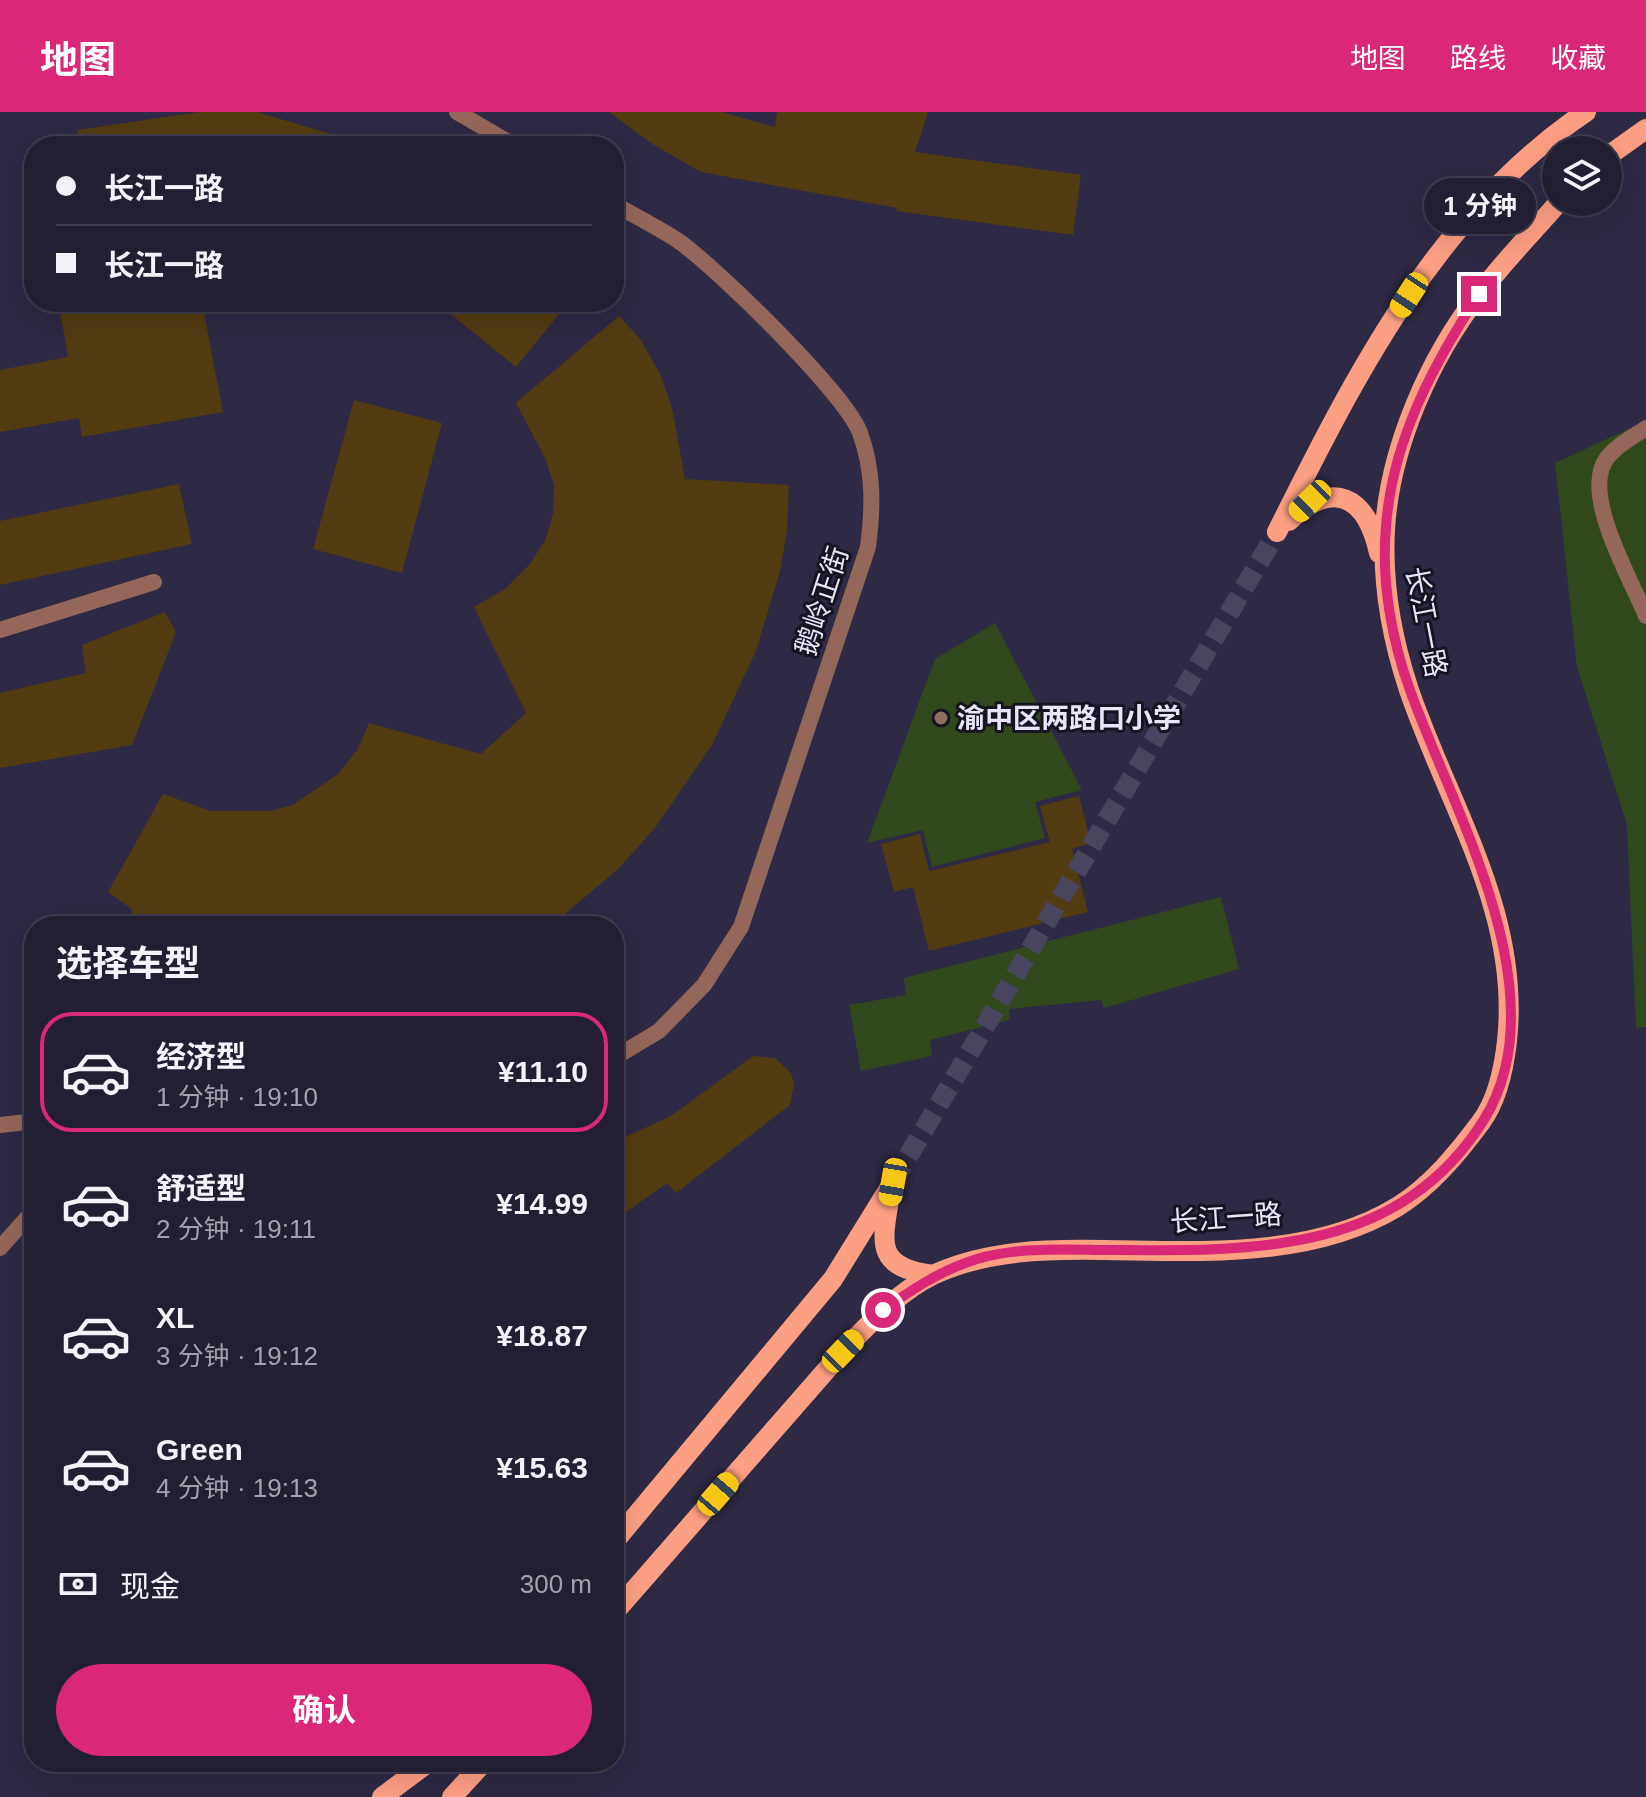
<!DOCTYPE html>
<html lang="zh">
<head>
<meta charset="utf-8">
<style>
	:root { --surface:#221f33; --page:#2e2c3f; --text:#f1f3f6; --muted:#a2a2ac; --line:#3f3d4e; --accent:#db2777 }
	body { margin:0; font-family:Helvetica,"Noto Sans SC",sans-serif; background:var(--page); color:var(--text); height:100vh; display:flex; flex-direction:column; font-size:30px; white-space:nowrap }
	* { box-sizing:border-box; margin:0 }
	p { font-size:26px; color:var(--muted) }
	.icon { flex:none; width:44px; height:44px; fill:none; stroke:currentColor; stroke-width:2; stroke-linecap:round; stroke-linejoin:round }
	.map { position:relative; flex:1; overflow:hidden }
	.panel { position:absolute; left:24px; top:804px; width:600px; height:856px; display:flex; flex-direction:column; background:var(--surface); border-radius:32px; box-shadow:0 8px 32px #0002,0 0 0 2px var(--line) }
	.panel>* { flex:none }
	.top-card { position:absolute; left:24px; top:24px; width:600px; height:176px; border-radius:32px; box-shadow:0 8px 32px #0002,0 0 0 2px var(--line); display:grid; align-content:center; height:176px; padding:0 32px; background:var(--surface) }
	.controls { position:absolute; left:1542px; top:24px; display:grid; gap:16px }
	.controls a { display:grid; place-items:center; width:80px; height:80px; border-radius:50%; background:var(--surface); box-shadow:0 8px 32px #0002,0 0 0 2px var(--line); font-size:40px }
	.end { position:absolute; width:36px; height:36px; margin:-18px; border:10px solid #db2777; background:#fff; box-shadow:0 0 0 4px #fff }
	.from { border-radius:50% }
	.bubble { position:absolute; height:56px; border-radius:28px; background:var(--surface); box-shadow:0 8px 32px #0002,0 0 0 2px var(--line); font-size:26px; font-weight:700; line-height:56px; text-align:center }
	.car { position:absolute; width:24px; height:48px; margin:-24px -12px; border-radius:10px; box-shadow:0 0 6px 2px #0007; background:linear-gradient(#f5c518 24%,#345 0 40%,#f5c518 0 76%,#345 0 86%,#f5c518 0) }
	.top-card b { display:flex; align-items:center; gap:28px; height:76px; font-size:30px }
	.top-card b+b { border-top:2px solid var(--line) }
	.top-card i { width:20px; height:20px; background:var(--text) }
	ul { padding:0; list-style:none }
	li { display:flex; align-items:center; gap:24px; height:120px; margin:0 16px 12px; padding:0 16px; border:4px solid transparent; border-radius:32px }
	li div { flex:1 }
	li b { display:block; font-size:30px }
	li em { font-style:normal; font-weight:700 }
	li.selected { border-color:var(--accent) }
	li>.icon { width:72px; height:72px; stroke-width:1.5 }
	h2 { padding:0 32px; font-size:36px; line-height:96px }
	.pay { display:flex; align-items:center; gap:20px; height:88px; padding:0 32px; font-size:30px }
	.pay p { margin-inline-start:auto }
	.button { display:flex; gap:16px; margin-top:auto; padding:16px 32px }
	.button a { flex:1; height:92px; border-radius:48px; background:var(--accent); color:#fff; font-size:32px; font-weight:700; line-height:92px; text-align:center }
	header { display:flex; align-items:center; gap:48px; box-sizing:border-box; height:112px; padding:0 40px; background:var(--accent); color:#fff }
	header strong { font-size:38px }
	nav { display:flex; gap:44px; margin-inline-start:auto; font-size:28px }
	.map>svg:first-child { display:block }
	.green { fill:#31481d }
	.building { fill:#513b11 }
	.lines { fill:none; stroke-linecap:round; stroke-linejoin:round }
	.primary-tunnel { stroke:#4a455f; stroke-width:20; stroke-dasharray:20 10; stroke-linecap:butt }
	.service { stroke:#95675a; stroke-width:16 }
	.minor { stroke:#95675a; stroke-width:16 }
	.tertiary { stroke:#95675a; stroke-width:16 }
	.primary { stroke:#fd9f83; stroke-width:20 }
	.route { stroke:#db2777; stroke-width:10 }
	.education-dot { fill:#8d6e63; stroke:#161420; stroke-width:3 }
	.labels { text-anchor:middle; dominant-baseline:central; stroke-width:6; stroke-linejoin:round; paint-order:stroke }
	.street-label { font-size:28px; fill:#e7e5f7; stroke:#161420 }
	.poi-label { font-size:28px; font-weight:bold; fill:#e7e5f7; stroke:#161420; text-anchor:start }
</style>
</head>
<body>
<header>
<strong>地图</strong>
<nav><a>地图</a><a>路线</a><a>收藏</a></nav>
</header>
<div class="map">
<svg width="1646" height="1685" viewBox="0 0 1646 1685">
	<rect width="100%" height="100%" fill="#2e2944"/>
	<path class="green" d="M 1646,309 L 1646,915 L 1636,916 L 1627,713 L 1577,555 L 1555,351 Z
		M 995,511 L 1082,678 L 1035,690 L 1045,726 L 932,755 L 923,718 L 867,731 L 935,547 Z
		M 1221,785 L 1239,857 L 1104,896 L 1101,888 L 1009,897 L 1010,908 L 930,928 L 932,944 L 861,959 L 849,893 L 906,883 L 904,866 Z"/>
	<path class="building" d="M 199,0 L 257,0 L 348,27 L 347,34 L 78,34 L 77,18 Z
		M 609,0 L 722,0 L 775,15 L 777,0 L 928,0 L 915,40 L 1081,63 L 1073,123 L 896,99 L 897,96 L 701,60 L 654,33 Z
		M 157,190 L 202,190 L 223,300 L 82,325 L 79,306 L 0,320 L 0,258 L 68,245 L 60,199 L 108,191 L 109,199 Z
		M 436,190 L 569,190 L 516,255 Z
		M 619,204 L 641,228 L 660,262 L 672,296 L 685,367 L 789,373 L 787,418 L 780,459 L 756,539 L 712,633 L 655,716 L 618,757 L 551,814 L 132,814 L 132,797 L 108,780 L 163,682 L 211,699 L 270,699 L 293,693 L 338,662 L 357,638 L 369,611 L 481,642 L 526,601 L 474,495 L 505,477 L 529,453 L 545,429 L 553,402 L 554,373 L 545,346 L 516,291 Z
		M 354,288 L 442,311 L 402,461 L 313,437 Z
		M 179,372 L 192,432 L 0,473 L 0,409 Z
		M 165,500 L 176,520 L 132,633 L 0,656 L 0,581 L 86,561 L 82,533 Z
		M 1079,684 L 1091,731 L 1072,737 L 1088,800 L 929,839 L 913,775 L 894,780 L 881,732 L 920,722 L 929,759 L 1050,730 L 1040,694 Z
		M 753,944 L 775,946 L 791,961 L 794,972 L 790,993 L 676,1081 L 667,1071 L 614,1109 L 614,1030 L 671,1004 Z"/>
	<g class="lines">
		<path class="primary-tunnel" d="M 893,1070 L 1277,420"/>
		<path class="service" d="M 1646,316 C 1633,325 1617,333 1607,346 C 1580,381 1631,467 1646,504"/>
		<path class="minor" d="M 0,518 L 154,470
			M 0,1013 L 27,1010 L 34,1026"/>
		<path class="tertiary" d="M 457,0 L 515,34
			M 614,92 C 635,104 657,115 677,128 C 714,153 847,283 860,321 C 874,359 873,396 868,435 L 741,815 L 704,873 L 659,919 L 614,946
			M 0,1136 L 34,1098"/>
		<path class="primary" d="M 1608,44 L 1646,17
			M 1289,409 C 1333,367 1366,383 1379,441
			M 1277,420 C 1354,265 1438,99 1586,0
			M 890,1082 C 882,1131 874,1155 933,1163
			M 614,1430 L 833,1167 L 893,1070
			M 614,1501 L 843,1239 C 871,1210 899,1179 935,1162 C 988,1138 1047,1137 1104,1138 C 1201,1139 1311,1147 1397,1095 C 1431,1074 1458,1041 1481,1010 C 1498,987 1504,956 1507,929 C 1521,801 1449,695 1409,578 C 1392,527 1382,471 1385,417 C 1390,335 1430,245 1480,181 C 1504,149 1533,120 1559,90
			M 382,1685 L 429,1650
			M 452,1685 L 484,1650"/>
	</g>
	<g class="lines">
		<path class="route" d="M 883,1198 C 913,1177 941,1158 977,1147 C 1021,1134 1069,1138 1114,1138 C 1255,1139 1401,1142 1485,1006 C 1560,882 1454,700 1411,581 C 1392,530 1381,470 1386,415 C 1392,329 1433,253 1479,182"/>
	</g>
	<circle class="education-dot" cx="941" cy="606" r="8"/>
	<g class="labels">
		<g class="street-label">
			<text transform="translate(822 489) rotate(-72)">鹅岭正街</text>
			<text transform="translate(1426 510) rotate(79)">长江一路</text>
			<text transform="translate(1226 1106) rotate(-4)">长江一路</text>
		</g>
		<g class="poi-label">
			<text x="957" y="606">渝中区两路口小学</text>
		</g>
	</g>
</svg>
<div class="controls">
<a><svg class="icon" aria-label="layers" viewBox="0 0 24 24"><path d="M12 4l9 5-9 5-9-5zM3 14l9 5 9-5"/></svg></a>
</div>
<i class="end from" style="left:883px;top:1198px"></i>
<i class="end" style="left:1479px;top:182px"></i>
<div class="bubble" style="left:1424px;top:66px;width:112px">1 分钟</div>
<i class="car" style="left:1409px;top:183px;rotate:213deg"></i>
<i class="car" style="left:1310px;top:389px;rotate:226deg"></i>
<i class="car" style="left:893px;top:1070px;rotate:190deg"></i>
<i class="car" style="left:843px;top:1239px;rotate:44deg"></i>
<i class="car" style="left:718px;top:1382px;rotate:41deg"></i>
<div class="top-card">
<b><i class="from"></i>长江一路</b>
<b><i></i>长江一路</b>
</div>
<section class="panel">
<h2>选择车型</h2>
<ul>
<li class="selected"><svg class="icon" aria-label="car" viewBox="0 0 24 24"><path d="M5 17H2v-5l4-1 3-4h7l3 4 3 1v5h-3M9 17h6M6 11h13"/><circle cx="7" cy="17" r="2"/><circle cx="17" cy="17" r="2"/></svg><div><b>经济型</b><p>1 分钟 · 19:10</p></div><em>¥11.10</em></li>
<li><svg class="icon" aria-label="car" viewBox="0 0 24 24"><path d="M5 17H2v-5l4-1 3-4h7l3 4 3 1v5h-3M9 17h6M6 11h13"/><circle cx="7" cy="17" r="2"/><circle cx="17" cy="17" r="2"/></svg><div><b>舒适型</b><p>2 分钟 · 19:11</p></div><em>¥14.99</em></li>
<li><svg class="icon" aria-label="car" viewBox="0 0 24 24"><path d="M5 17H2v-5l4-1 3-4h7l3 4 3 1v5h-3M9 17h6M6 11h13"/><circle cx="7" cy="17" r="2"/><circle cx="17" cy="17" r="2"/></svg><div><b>XL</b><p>3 分钟 · 19:12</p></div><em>¥18.87</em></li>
<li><svg class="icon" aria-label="car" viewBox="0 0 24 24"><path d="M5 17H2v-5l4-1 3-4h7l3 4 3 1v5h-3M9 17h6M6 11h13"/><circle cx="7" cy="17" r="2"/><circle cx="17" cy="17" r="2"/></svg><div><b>Green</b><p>4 分钟 · 19:13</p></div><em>¥15.63</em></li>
</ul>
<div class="pay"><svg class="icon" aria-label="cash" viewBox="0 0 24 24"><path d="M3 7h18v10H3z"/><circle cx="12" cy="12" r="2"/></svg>现金<p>300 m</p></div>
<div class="button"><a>确认</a></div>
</section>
</div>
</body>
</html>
